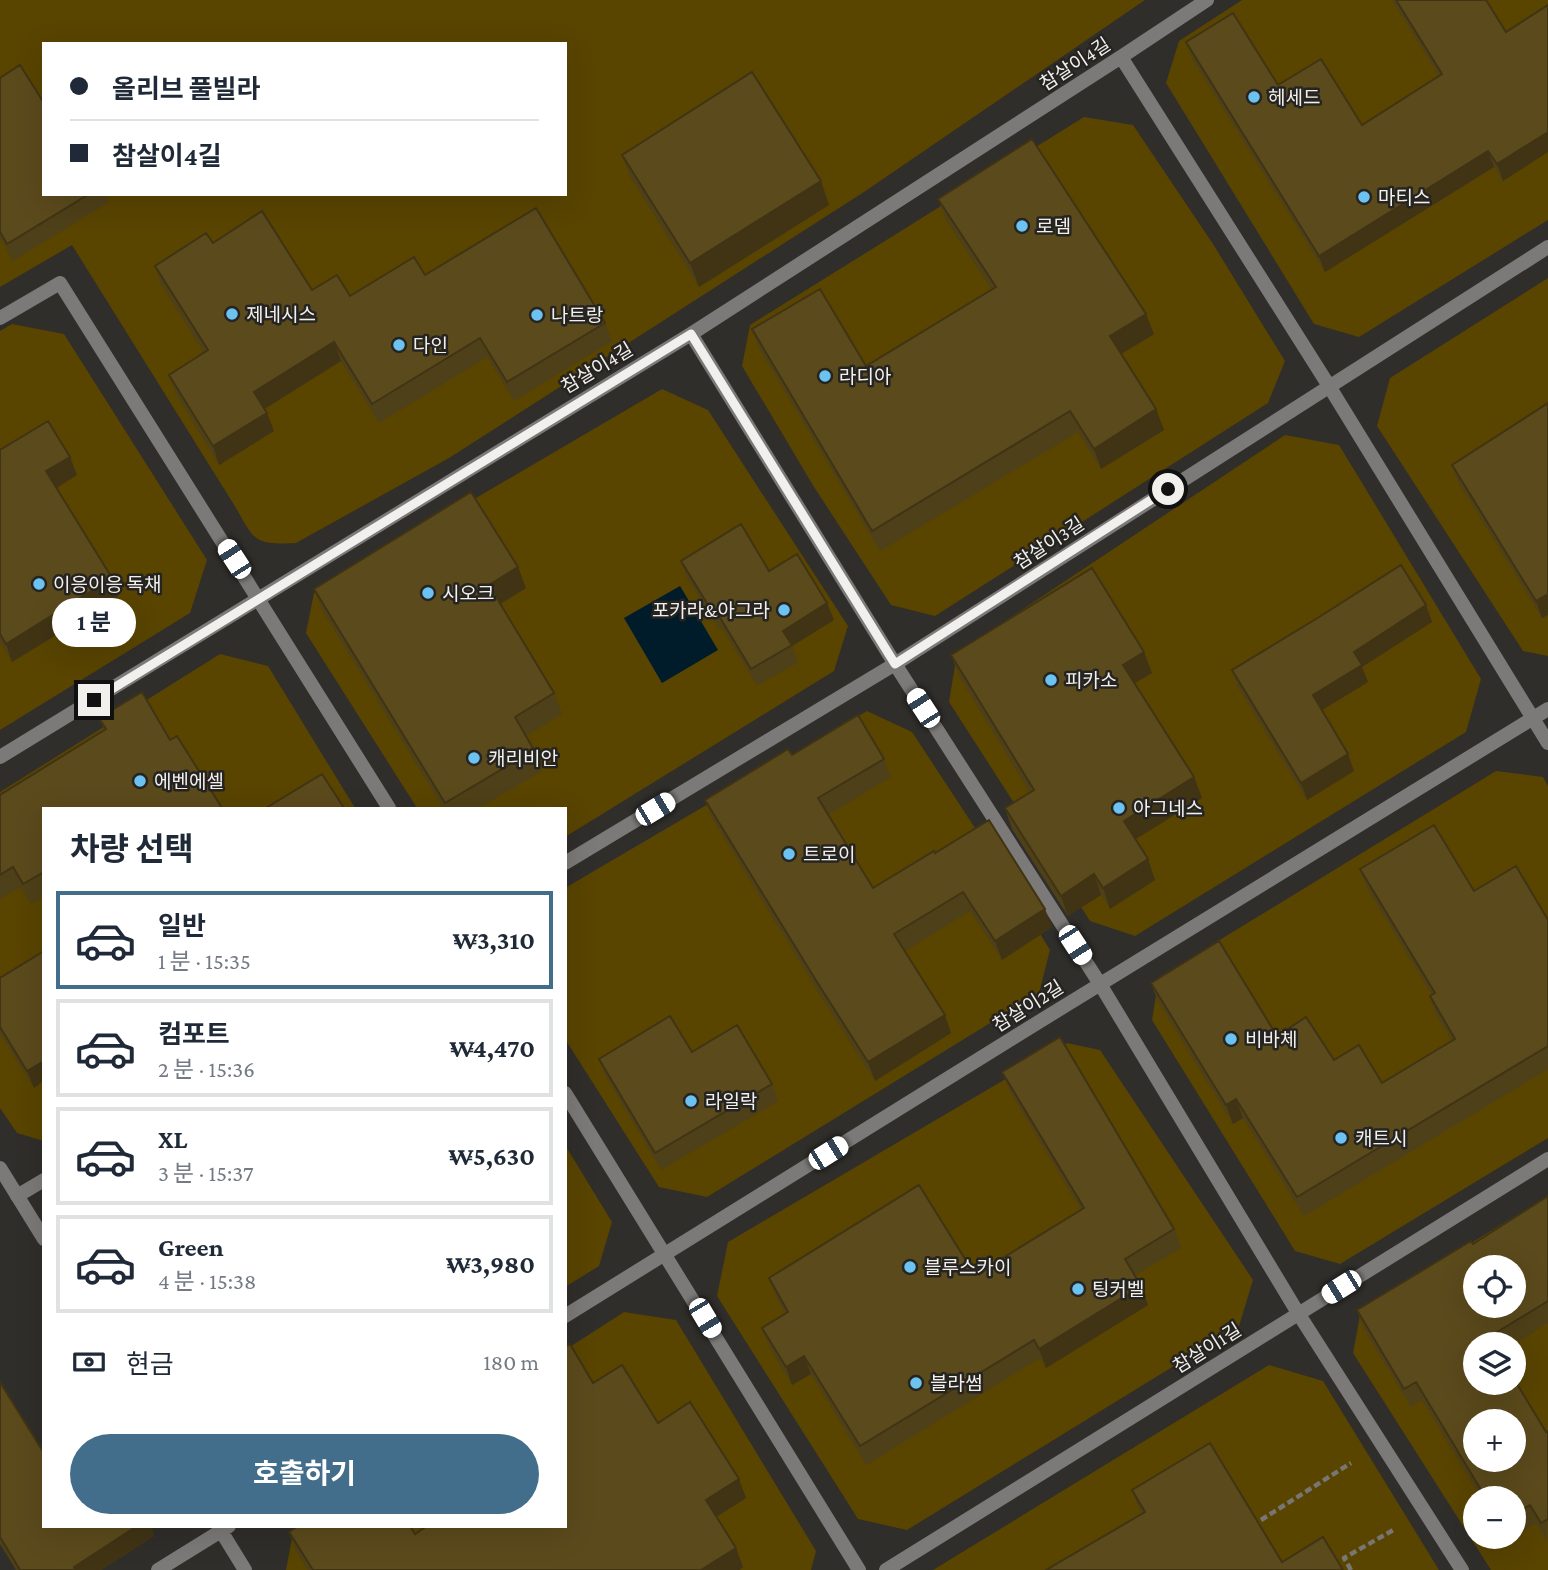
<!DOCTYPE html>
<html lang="ko">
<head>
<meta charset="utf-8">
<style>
	:root { --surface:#fff; --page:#f2f2f3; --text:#1f2937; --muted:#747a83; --line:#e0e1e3; --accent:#426e8b }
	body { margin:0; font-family:"Crimson Pro","Noto Sans KR",serif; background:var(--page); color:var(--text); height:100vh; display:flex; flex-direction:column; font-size:26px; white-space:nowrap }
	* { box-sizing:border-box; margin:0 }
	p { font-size:23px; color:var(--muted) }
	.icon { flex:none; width:38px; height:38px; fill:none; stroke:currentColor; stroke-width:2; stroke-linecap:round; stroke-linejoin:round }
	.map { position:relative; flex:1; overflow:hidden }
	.side { position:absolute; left:42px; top:807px; width:525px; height:721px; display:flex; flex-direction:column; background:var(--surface); border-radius:0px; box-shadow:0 7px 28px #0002 }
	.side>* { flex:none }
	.banner { position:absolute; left:42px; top:42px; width:525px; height:154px; border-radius:0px; box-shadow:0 7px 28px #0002; display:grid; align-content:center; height:154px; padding:0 28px; background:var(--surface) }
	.fabs { position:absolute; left:1463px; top:1255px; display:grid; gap:14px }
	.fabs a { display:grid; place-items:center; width:63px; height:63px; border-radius:50%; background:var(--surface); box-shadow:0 7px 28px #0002; font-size:35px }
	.end { position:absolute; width:32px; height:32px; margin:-16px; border:9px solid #f1f0ed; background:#111; box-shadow:0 0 0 4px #111 }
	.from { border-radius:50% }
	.bubble { position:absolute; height:49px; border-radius:24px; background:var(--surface); box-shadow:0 7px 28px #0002; font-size:23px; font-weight:700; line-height:49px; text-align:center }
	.car { position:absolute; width:21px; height:42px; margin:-21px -10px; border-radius:9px; box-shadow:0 0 5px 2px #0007; background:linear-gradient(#fff 24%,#345 0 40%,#fff 0 76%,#345 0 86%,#fff 0) }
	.banner b { display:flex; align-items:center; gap:24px; height:66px; font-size:26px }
	.banner b+b { border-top:2px solid var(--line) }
	.banner i { width:18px; height:18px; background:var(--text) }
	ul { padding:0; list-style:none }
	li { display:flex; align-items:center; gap:21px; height:98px; margin:0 14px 10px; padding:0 14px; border:4px solid var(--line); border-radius:0px }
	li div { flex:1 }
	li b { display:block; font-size:26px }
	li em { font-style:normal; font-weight:700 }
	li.active { border-color:var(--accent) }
	li>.icon { width:63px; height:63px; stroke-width:1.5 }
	h2 { padding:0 28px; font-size:32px; line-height:84px }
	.pay { display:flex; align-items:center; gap:18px; height:77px; padding:0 28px; font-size:26px }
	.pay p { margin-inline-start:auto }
	.cta { display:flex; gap:14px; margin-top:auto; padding:14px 28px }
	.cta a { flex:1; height:80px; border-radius:42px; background:var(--accent); color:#fff; font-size:28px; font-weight:700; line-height:80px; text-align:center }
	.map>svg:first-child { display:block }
	.green { fill:#594400; fill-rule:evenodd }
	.water { fill:#001c2b }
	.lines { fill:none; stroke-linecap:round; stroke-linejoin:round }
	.path { stroke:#787673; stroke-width:4.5; stroke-dasharray:7 3.5; stroke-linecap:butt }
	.minor { stroke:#7b7a78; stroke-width:14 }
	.wall { fill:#4e4018 }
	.shaded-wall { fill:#403414 }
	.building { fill:#5b4a1c; stroke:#403414; stroke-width:2; fill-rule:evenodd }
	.route { stroke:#f1f0ed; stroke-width:9 }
	.poi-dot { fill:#6cc3f2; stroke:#262420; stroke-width:2.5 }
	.labels { text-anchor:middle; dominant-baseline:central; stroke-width:5; stroke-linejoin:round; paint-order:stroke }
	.street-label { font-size:19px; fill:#f1f0ed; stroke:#262420 }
	.poi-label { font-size:19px; fill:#f1f0ed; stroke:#262420; text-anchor:start }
</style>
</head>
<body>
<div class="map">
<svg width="1548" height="1570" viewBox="0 0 1548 1570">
	<rect width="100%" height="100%" fill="#302e2a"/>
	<path class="green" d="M 0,0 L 1145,0 L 864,192 L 449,458 L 296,543 C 255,545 255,542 236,508 L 72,245 L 0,287 ZM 44,44 L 565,44 L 565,194 L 44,194 Z
		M 1242,0 L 1548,0 L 1548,220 L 1359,337 L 1314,324 L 1166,83 L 1179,41 Z
		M 1084,117 L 1133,125 L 1213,244 L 1285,361 L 1268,403 L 935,616 L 891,605 L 814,487 L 742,366 L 750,325 Z
		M 1548,278 L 1548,656 L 1523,651 L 1377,426 L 1390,378 Z
		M 12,324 L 64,334 L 207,560 L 190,613 L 0,730 L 0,331 Z
		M 662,389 L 708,410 L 848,626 L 834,671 L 565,837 L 565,808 L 417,808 L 306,633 L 314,593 Z
		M 1285,435 L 1339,445 L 1481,679 L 1466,732 L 1135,936 L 1090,921 L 949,702 L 957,653 Z
		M 220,654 L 268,666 L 355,808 L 44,808 L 44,1141 L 17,1133 L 0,1108 L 0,792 Z
		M 867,711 L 912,732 L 979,834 L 1050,950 L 1039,993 L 707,1197 L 659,1187 L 565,1039 L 565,888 Z
		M 1496,771 L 1543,777 L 1548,786 L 1548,1138 L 1340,1264 L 1295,1251 L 1152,1020 L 1159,977 Z
		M 1067,1043 L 1100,1050 L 1253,1280 L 1239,1326 L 907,1530 L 858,1519 L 717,1296 L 728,1242 Z
		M 565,1145 L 612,1222 L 599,1266 L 565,1287 Z
		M 1548,1196 L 1548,1570 L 1491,1570 L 1353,1353 L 1361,1310 ZM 1475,1267 L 1514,1267 L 1514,1306 L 1475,1306 ZM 1475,1344 L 1514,1344 L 1514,1382 L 1475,1382 ZM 1475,1421 L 1514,1421 L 1514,1460 L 1475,1460 ZM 1475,1498 L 1514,1498 L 1514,1536 L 1475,1536 Z
		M 624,1312 L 676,1320 L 816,1551 L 811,1570 L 286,1570 L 294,1528 L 296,1526 L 565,1526 L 565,1350 Z
		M 1269,1365 L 1323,1381 L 1439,1570 L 933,1570 Z"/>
	<path class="water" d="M 680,586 L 718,650 L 662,683 L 624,618 Z"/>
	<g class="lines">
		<path class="path" d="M 1261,1520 L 1351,1463
			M 1351,1570 L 1344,1558 L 1395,1529"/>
		<path class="minor" d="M 1121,57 L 1329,386 L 1548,743
			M 0,318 L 60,283 L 389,808
			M 691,334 L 895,664 L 1100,984 L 1298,1313 L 1462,1570
			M 0,757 L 691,334 L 1121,57 L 1207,0
			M 565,863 L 895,664 L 1548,247
			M 565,1093 L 859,1570
			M 0,1168 L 44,1239
			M 17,1196 L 44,1180
			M 565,1316 L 1037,1023 L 1548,709
			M 218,1526 L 245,1570
			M 158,1570 L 229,1526
			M 886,1570 L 1548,1159"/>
	</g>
	<path class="wall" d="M 1392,0 L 1486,0 L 1503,181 L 1494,167 L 1325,272 L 1192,59 L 1186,42 L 1362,125 L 1439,76 Z
		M 0,78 L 44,194 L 106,194 L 109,202 L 13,261 L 0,238 Z
		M 622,155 L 821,181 L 829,205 L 699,287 L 631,178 Z
		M 938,199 L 1154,334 L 1121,354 L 1164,430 L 1101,469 L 1078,432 L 880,551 L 760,350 L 752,329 L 866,366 L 992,290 L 946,220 Z
		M 213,243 L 312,290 L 350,296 L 425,275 L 605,323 L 612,341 L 514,401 L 487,357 L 379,423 L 341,361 L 265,409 L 274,431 L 219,465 L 176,394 L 169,375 L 204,353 L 161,284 L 155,266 Z
		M 1548,403 L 1542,618 L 1458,482 L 1452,465 Z
		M 0,450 L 77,475 L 56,488 L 118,597 L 12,662 L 0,641 Z
		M 681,561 L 769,571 L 834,620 L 792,646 L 798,662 L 757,686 L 722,628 L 719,629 L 687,578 Z
		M 526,588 L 500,604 L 554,693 L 562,714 L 526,736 L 534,750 L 542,771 L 479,808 L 443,808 L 322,610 L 314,589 Z
		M 1426,605 L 1432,622 L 1362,667 L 1368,682 L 1321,710 L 1354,771 L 1307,800 L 1238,687 L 1232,670 Z
		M 951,655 L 1152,673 L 1135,683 L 1194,777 L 1202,798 L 1135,839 L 1155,880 L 1110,909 L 1101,895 L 1068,916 L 1012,829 L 1005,808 L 1030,793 L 959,676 Z
		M 142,692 L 44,808 L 44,896 L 31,904 L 20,887 L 0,899 L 0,795 L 104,730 L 99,718 Z
		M 792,755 L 884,759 L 891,777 L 828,815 L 873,888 L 935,853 L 1052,927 L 1002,960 L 970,911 L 905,951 L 951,1033 L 875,1081 L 823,1000 L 712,818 L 705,800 Z
		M 1360,869 L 1474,891 L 1548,920 L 1548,1069 L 1304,1216 L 1243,1118 L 1233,1124 L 1158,1002 L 1151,983 L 1334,1060 L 1382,1083 L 1452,1041 L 1436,1015 L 1430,996 L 1432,995 L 1367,888 Z
		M 0,978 L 34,1088 L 0,1034 Z
		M 599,1059 L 772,1084 L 778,1101 L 661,1170 L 605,1075 Z
		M 1002,1072 L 1174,1229 L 1181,1248 L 1135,1275 L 1148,1305 L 1046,1368 L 1040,1358 L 866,1465 L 811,1374 L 792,1385 L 769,1346 L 762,1328 L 785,1314 L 776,1297 L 769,1278 L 975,1275 L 1081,1210 L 1009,1090 Z
		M 1548,1196 L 1548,1323 L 1514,1344 L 1475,1344 L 1546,1432 L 1548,1431 L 1547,1541 L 1536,1523 L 1514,1536 L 1514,1498 L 1481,1498 L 1422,1400 L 1411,1407 L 1363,1328 L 1357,1310 L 1473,1244 Z
		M 0,1382 L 44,1526 L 151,1526 L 154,1536 L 101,1570 L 16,1570 L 0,1544 Z
		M 593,1383 L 658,1423 L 746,1498 L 716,1517 L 743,1567 L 739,1570 L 308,1570 L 296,1551 L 289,1532 L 415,1534 L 565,1526 Z
		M 1132,1490 L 1282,1562 L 1046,1570 L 1142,1514 L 1138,1506 Z
		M 1504,1536 L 1513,1536 L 1507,1540 Z"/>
	<path class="shaded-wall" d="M 1548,132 L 1548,152 L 1503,181 L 1497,164 Z
		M 1488,151 L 1494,167 L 1325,272 L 1319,256 Z
		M 821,181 L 829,205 L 699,287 L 690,263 Z
		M 1146,314 L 1154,334 L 1118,356 L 1110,336 Z
		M 334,342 L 341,361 L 261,411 L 254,392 Z
		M 1156,409 L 1164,430 L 1101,469 L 1094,449 Z
		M 267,413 L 274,431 L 219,465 L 213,446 Z
		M 70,457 L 77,475 L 53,490 L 46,471 Z
		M 518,567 L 526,588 L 497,606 L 489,585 Z
		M 112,578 L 118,597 L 12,662 L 6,644 Z
		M 1548,594 L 1548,615 L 1542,618 L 1536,601 Z
		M 827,603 L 834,620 L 792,646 L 783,631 Z
		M 1426,605 L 1432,622 L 1362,667 L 1368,682 L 1319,712 L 1313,695 L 1354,652 Z
		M 1144,652 L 1152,673 L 1130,686 L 1123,665 Z
		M 1348,754 L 1354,771 L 1307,800 L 1301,783 Z
		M 1194,777 L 1202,798 L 1131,842 L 1124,821 Z
		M 1148,859 L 1155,880 L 1110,909 L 1103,888 Z
		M 1094,874 L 1101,895 L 1068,916 L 1061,896 Z
		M 1045,909 L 1052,927 L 1002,960 L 995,941 Z
		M 945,1015 L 951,1033 L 875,1081 L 868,1062 Z
		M 44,1061 L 44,1081 L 34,1088 L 27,1071 Z
		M 1236,1099 L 1243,1118 L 1233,1124 L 1226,1105 Z
		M 1141,1286 L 1148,1305 L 1046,1368 L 1039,1349 Z
		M 804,1356 L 811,1374 L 792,1385 L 786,1367 Z
		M 739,1479 L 746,1498 L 713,1519 L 706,1500 Z
		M 137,1526 L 151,1526 L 154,1536 L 101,1570 L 75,1570 L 74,1567 Z
		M 736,1548 L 743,1567 L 739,1570 L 701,1570 Z"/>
	<path class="building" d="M 1396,0 L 1486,0 L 1506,32 L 1548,5 L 1548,132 L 1497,164 L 1488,151 L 1319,256 L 1186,42 L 1233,13 L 1278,85 L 1321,59 L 1362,125 L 1442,74 Z
		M 20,65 L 44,103 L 44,194 L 89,194 L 7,244 L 0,232 L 0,78 Z
		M 752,72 L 821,181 L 690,263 L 622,155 Z
		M 1032,139 L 1146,314 L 1110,336 L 1156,409 L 1094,449 L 1070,411 L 872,531 L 752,329 L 820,289 L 866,366 L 996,287 L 938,199 Z
		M 536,208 L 605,323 L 507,382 L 480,338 L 372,404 L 334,342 L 254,392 L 267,413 L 213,446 L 169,375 L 208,350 L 155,266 L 206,233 L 213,243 L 262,211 L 312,290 L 337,275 L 350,296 L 414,257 L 425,275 Z
		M 1548,403 L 1548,594 L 1536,601 L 1452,465 Z
		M 48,421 L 70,457 L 46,471 L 112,578 L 6,644 L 0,634 L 0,450 Z
		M 471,492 L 518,567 L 489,585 L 554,693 L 515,717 L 534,750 L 445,803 L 314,589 Z
		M 741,524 L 769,571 L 797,554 L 827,603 L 783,631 L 792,645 L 751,669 L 716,611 L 713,613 L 681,561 Z
		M 1401,565 L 1426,605 L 1354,652 L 1362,665 L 1313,695 L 1348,754 L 1301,783 L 1232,670 L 1316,619 Z
		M 1092,568 L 1144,652 L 1123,665 L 1194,777 L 1124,821 L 1148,859 L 1103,888 L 1094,874 L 1061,896 L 1005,808 L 1034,790 L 951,655 Z
		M 142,692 L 170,740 L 177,736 L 222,808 L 44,808 L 44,872 L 23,884 L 13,867 L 0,875 L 0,795 L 106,729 L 99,718 Z
		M 858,715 L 884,759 L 818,798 L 873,888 L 934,851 L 935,853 L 989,820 L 1045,909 L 995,941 L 963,892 L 894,934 L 945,1015 L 868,1062 L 817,982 L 705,800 L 788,749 L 792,755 Z
		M 322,774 L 344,808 L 266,808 Z
		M 1434,825 L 1474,891 L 1516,866 L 1548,920 L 1548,1046 L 1297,1197 L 1236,1099 L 1226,1105 L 1151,983 L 1219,941 L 1277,1036 L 1306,1017 L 1334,1060 L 1359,1045 L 1382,1083 L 1455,1039 L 1430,996 L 1435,993 L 1360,869 Z
		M 44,951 L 44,1061 L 27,1071 L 0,1027 L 0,978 Z
		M 670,1016 L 692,1052 L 737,1025 L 772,1084 L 655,1153 L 599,1059 Z
		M 1060,1037 L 1174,1229 L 1125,1259 L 1141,1286 L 1039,1349 L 1034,1340 L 860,1446 L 804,1356 L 786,1367 L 762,1328 L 788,1312 L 769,1278 L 919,1185 L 975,1275 L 1084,1208 L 1002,1072 Z
		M 1548,1196 L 1548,1301 L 1489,1337 L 1493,1344 L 1475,1344 L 1475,1382 L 1514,1382 L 1514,1379 L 1546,1432 L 1548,1431 L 1548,1519 L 1541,1523 L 1530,1505 L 1514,1514 L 1514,1498 L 1486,1498 L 1416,1382 L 1404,1389 L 1357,1310 L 1471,1241 L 1473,1244 ZM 1475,1267 L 1514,1267 L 1514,1306 L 1475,1306 ZM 1475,1421 L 1514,1421 L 1514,1460 L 1475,1460 Z
		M 570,1344 L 593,1383 L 622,1365 L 658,1423 L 690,1402 L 739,1479 L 706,1500 L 736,1548 L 701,1570 L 313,1570 L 289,1532 L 298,1526 L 410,1526 L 415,1534 L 427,1526 L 565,1526 L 565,1347 Z
		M 0,1382 L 44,1453 L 44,1526 L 137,1526 L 74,1567 L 75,1569 L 73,1570 L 20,1570 L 0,1537 Z
		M 1210,1443 L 1282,1562 L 1323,1537 L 1343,1570 L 1046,1570 L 1145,1512 L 1132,1490 Z"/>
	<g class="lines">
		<path class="route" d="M 94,700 L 691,334 L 895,664 L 1168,489"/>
	</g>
	<g class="poi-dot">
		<circle cx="1254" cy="97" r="7"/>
		<circle cx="1364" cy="197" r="7"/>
		<circle cx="1022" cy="226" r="7"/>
		<circle cx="232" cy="314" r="7"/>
		<circle cx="537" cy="315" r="7"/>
		<circle cx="399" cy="345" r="7"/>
		<circle cx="825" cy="376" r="7"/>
		<circle cx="39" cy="584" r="7"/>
		<circle cx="428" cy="593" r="7"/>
		<circle cx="784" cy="610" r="7"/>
		<circle cx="1051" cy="680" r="7"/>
		<circle cx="474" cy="758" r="7"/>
		<circle cx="140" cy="781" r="7"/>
		<circle cx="1119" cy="808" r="7"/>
		<circle cx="789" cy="854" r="7"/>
		<circle cx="1231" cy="1039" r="7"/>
		<circle cx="691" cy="1101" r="7"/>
		<circle cx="1341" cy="1138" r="7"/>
		<circle cx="910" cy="1267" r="7"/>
		<circle cx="1078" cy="1289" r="7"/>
		<circle cx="916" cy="1383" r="7"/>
	</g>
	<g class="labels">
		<g class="street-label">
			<text transform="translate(1075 64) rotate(-33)">참살이4길</text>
			<text transform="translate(597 368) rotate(-31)">참살이4길</text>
			<text transform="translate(1049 543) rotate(-33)">참살이3길</text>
			<text transform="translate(1028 1006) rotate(-32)">참살이2길</text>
			<text transform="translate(1207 1348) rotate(-32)">참살이1길</text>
		</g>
		<g class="poi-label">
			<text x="1268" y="97">헤세드</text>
			<text x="1378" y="197">마티스</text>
			<text x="1036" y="226">로뎀</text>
			<text x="246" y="314">제네시스</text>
			<text x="551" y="315">나트랑</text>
			<text x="413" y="345">다인</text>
			<text x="839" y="376">라디아</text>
			<text x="53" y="584">이응이응 독채</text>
			<text x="442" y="593">시오크</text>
			<text x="770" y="610" text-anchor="end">포카라&amp;아그라</text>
			<text x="1065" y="680">피카소</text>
			<text x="488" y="758">캐리비안</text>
			<text x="154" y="781">에벤에셀</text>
			<text x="1133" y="808">아그네스</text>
			<text x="803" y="854">트로이</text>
			<text x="1245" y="1039">비바체</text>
			<text x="705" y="1101">라일락</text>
			<text x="1355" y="1138">캐트시</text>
			<text x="924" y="1267">블루스카이</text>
			<text x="1092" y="1289">팅커벨</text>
			<text x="930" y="1383">블라썸</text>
		</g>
	</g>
</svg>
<div class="fabs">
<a><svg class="icon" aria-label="locate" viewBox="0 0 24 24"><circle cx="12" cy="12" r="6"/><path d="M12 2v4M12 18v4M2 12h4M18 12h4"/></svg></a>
<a><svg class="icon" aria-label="layers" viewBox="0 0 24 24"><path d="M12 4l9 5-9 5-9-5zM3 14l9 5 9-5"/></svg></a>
<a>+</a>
<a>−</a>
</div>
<i class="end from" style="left:1168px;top:489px"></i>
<i class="end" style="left:94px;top:700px"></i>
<div class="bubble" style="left:52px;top:598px;width:84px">1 분</div>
<i class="car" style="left:234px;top:559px;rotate:327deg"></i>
<i class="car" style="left:923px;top:708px;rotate:327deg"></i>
<i class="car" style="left:655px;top:809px;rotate:59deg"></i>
<i class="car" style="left:1075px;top:945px;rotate:147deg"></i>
<i class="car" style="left:828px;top:1153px;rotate:58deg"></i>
<i class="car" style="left:1341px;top:1287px;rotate:238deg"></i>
<i class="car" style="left:705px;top:1318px;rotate:149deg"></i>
<div class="banner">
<b><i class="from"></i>올리브 풀빌라</b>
<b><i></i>참살이4길</b>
</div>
<section class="side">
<h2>차량 선택</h2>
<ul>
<li class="active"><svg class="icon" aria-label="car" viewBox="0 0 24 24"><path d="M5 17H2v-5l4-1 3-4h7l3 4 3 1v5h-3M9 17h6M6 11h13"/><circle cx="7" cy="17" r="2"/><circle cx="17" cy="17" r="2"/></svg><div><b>일반</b><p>1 분 · 15:35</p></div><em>₩3,310</em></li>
<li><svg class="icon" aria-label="car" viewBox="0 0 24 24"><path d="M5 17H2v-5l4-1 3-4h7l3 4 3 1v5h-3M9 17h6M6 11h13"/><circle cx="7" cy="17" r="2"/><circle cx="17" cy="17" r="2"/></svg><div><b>컴포트</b><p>2 분 · 15:36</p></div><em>₩4,470</em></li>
<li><svg class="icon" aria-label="car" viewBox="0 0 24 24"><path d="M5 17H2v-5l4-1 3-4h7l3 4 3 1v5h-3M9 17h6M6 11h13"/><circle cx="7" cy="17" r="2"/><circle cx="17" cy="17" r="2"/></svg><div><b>XL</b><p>3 분 · 15:37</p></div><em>₩5,630</em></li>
<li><svg class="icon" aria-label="car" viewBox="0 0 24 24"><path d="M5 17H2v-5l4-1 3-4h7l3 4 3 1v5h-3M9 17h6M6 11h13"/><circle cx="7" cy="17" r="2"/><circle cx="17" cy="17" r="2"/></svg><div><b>Green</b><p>4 분 · 15:38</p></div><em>₩3,980</em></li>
</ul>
<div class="pay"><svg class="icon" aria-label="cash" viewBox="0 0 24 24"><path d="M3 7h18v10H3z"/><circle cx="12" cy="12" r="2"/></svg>현금<p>180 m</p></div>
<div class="cta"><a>호출하기</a></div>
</section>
</div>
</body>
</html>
